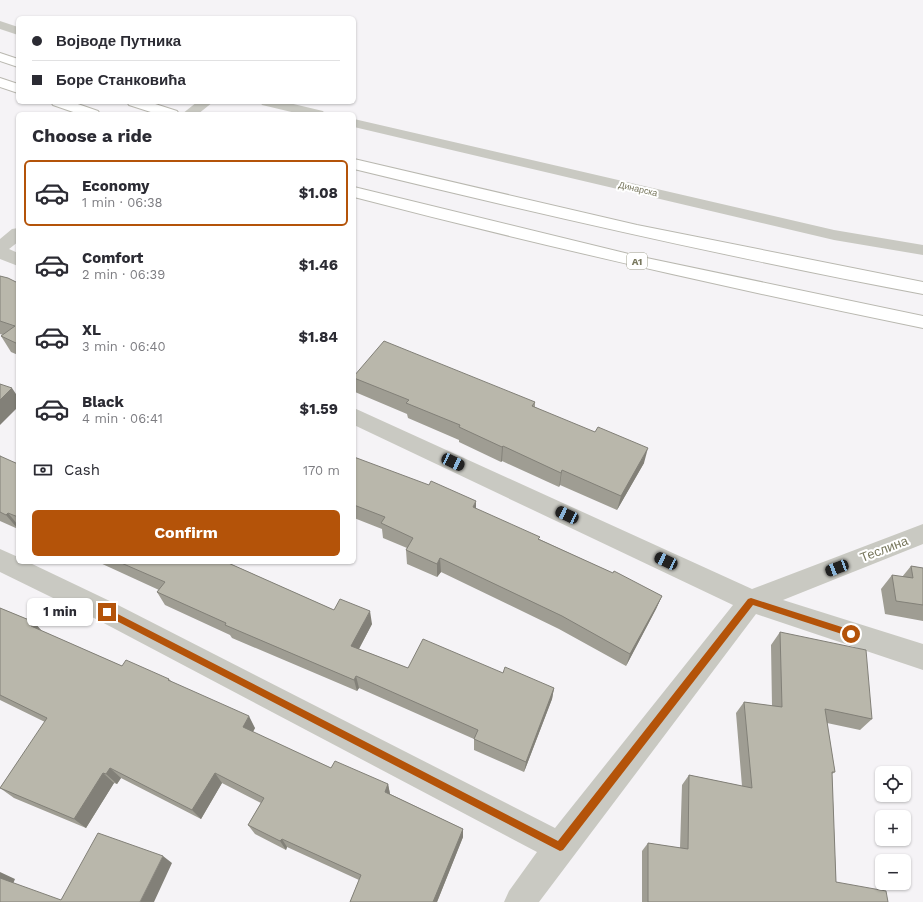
<!DOCTYPE html>
<html lang="en">
<head>
<meta charset="utf-8">
<style>
	:root { --surface:#fff; --page:#f2f2f3; --text:#2b2b33; --muted:#7c7c81; --line:#e1e1e2; --accent:#b45309 }
	body { margin:0; font-family:"Work Sans",sans-serif; background:var(--page); color:var(--text); height:100vh; display:flex; flex-direction:column; font-size:15px; white-space:nowrap }
	* { box-sizing:border-box; margin:0 }
	p { font-size:13px; color:var(--muted) }
	.icon { flex:none; width:22px; height:22px; fill:none; stroke:currentColor; stroke-width:2; stroke-linecap:round; stroke-linejoin:round }
	.map { position:relative; flex:1; overflow:hidden }
	.drawer { position:absolute; left:16px; top:112px; width:340px; height:452px; display:flex; flex-direction:column; background:var(--surface); border-radius:6px; box-shadow:0 1px 3px #0004 }
	.drawer>* { flex:none }
	.top-card { position:absolute; left:16px; top:16px; width:340px; height:88px; border-radius:6px; box-shadow:0 1px 3px #0004; display:grid; align-content:center; height:88px; padding:0 16px; background:var(--surface) }
	.controls { position:absolute; left:875px; top:766px; display:grid; gap:8px }
	.controls a { display:grid; place-items:center; width:36px; height:36px; border-radius:6px; background:var(--surface); box-shadow:0 1px 3px #0004; font-size:20px }
	.end { position:absolute; width:18px; height:18px; margin:-9px; border:5px solid #b45309; background:#fff; box-shadow:0 0 0 2px #fff }
	.from { border-radius:50% }
	.bubble { position:absolute; height:28px; border-radius:6px; background:var(--surface); box-shadow:0 1px 3px #0004; font-size:13px; font-weight:700; line-height:28px; text-align:center }
	.car { position:absolute; width:12px; height:24px; margin:-12px -6px; border-radius:5px; box-shadow:0 0 3px 1px #0007; background:linear-gradient(#222 24%,#8ab4d8 0 40%,#222 0 76%,#8ab4d8 0 86%,#222 0) }
	.top-card b { display:flex; align-items:center; gap:14px; height:38px; font-size:15px }
	.top-card b+b { border-top:1px solid var(--line) }
	.top-card i { width:10px; height:10px; background:var(--text) }
	ul { padding:0; list-style:none }
	li { display:flex; align-items:center; gap:12px; height:66px; margin:0 8px 6px; padding:0 8px; border:2px solid transparent; border-radius:6px }
	li div { flex:1 }
	li b { display:block; font-size:15px }
	li em { font-style:normal; font-weight:700 }
	li.on { border-color:var(--accent) }
	li>.icon { width:36px; height:36px; stroke-width:1.5 }
	h2 { padding:0 16px; font-size:18px; line-height:48px }
	.pay { display:flex; align-items:center; gap:10px; height:44px; padding:0 16px; font-size:15px }
	.pay p { margin-inline-start:auto }
	.cta { display:flex; gap:8px; margin-top:auto; padding:8px 16px }
	.cta a { flex:1; height:46px; border-radius:6px; background:var(--accent); color:#fff; font-size:16px; font-weight:700; line-height:46px; text-align:center }
	.map>svg:first-child { display:block }
	.lines { fill:none; stroke-linecap:round; stroke-linejoin:round }
	.highway-casing { stroke:#b9b8b0; stroke-width:2 }
	.minor { fill:#c9c9c2; fill-rule:evenodd }
	.highway { fill:#fff; fill-rule:evenodd }
	.wall { fill:#9f9d93 }
	.shaded-wall { fill:#828078 }
	.building { fill:#b9b7ab; stroke:#828078 }
	.route { fill:#b45309 }
	.labels { text-anchor:middle; dominant-baseline:central; stroke-width:4; stroke-linejoin:round; paint-order:stroke }
	.far-street-label { font-size:9px; fill:#78775d; stroke:#fff }
	.shield { fill:#fff; stroke:#a0a08e; stroke-width:1 }
	.shield-label { font-size:10px; font-weight:bold; fill:#78775d }
	.near-street-label { font-size:13px; fill:#78775d; stroke:#fff }
</style>
</head>
<body>
<div class="map">
<svg width="923" height="902" viewBox="0 0 923 902">
	<rect width="100%" height="100%" fill="#f5f3f6"/>
	<g class="lines">
		<g class="highway-casing">
			<path id="highway" d="M 0,53 L 18,59 L 18,67 L 0,61 Z
				M 0,78 L 18,84 L 18,93 L 0,87 Z
				M 51,102 L 72,102 L 98,111 L 100,114 L 79,114 L 53,105 Z
				M 127,102 L 149,102 L 177,111 L 179,114 L 157,114 L 129,105 Z
				M 354,159 L 637,225 L 923,282 L 923,294 C 732,258 543,215 354,169 Z
				M 354,187 L 637,256 L 923,316 L 923,328 C 732,289 543,246 354,197 Z"/>
		</g>
		<path class="minor" d="M 0,21 L 18,27 L 18,35 L 0,29 Z
			M 197,102 L 213,102 L 198,114 L 182,114 Z
			M 260,102 L 285,102 L 323,111 L 325,114 L 300,114 L 262,105 Z
			M 354,119 L 834,230 L 923,245 L 923,255 L 834,240 L 354,127 Z
			M 18,228 L 18,242 L 9,249 L 18,253 L 18,266 L 0,259 L 0,239 L 12,229 Z
			M 354,408 L 752,589 L 923,524 L 923,544 L 783,600 L 923,644 L 923,670 L 756,614 L 539,902 L 504,902 L 509,891 L 537,852 L 98,620 L 0,572 L 0,549 L 18,557 L 18,562 L 28,562 L 116,604 L 555,828 L 733,605 L 354,425 Z"/>
		<use href="#highway" class="highway"/>
	</g>
	<path class="wall" d="M 0,276 L 18,283 L 18,355 L 11,352 L 1,336 L 3,335 L 0,334 Z
		M 354,376 L 535,402 L 535,407 L 644,463 L 617,510 L 560,485 L 559,487 L 502,461 L 501,462 L 459,442 L 459,440 L 408,418 L 407,414 L 355,392 L 354,386 Z
		M 0,455 L 1,457 L 18,464 L 18,529 L 0,521 Z
		M 354,457 L 476,509 L 539,539 L 662,596 L 656,609 L 626,666 L 559,629 L 441,572 L 437,577 L 407,564 L 406,550 L 407,548 L 383,538 L 382,529 L 354,518 Z
		M 98,562 L 226,562 L 334,610 L 372,624 L 359,649 L 408,668 L 503,673 L 554,688 L 552,699 L 524,772 L 474,750 L 474,739 L 359,688 L 357,691 L 232,638 L 230,635 L 165,605 L 157,592 L 159,590 Z
		M 911,566 L 923,568 L 923,621 L 885,614 L 881,589 L 892,575 L 902,577 Z
		M 0,608 L 34,622 L 42,631 L 122,666 L 169,679 L 172,682 L 255,728 L 253,732 L 331,768 L 388,784 L 390,794 L 463,829 L 463,837 L 437,902 L 350,902 L 359,880 L 287,847 L 286,850 L 255,834 L 248,825 L 261,803 L 222,783 L 201,819 L 121,778 L 117,784 L 114,783 L 86,828 L 14,798 L 0,788 L 45,722 L 0,700 Z
		M 780,632 L 872,719 L 860,730 L 827,723 L 835,772 L 832,774 L 836,882 L 888,902 L 642,902 L 642,851 L 648,843 L 680,848 L 682,785 L 689,775 L 742,786 L 736,713 L 744,702 L 772,706 L 771,645 Z"/>
	<path class="shaded-wall" d="M 12,388 L 18,397 L 18,407 L 0,425 L 0,400 Z
		M 503,446 L 502,461 L 501,462 L 502,447 Z
		M 648,448 L 644,463 L 617,510 L 621,496 Z
		M 562,470 L 560,485 L 559,487 L 561,473 Z
		M 476,501 L 476,515 L 473,507 Z
		M 8,513 L 18,525 L 18,529 L 6,515 Z
		M 440,558 L 441,572 L 437,577 L 437,564 Z
		M 662,596 L 656,609 L 626,666 L 630,654 Z
		M 370,611 L 372,624 L 354,658 L 351,646 Z
		M 34,622 L 45,635 L 31,626 Z
		M 356,676 L 359,688 L 357,691 L 354,680 Z
		M 554,688 L 552,699 L 524,772 L 526,762 Z
		M 249,716 L 255,728 L 249,738 L 243,727 Z
		M 110,768 L 121,778 L 117,784 L 106,774 Z
		M 103,773 L 114,783 L 86,828 L 74,819 Z
		M 215,773 L 222,783 L 201,819 L 192,810 Z
		M 388,784 L 390,794 L 387,801 L 385,792 Z
		M 463,829 L 463,837 L 437,902 L 433,902 Z
		M 282,839 L 287,847 L 286,850 L 280,841 Z
		M 163,856 L 172,863 L 154,902 L 140,902 Z
		M 0,872 L 15,879 L 13,884 L 0,878 Z"/>
	<path class="building" d="M 0,276 L 8,278 L 18,283 L 18,344 L 1,336 L 15,326 L 0,321 Z
		M 384,341 L 535,402 L 532,406 L 595,432 L 598,427 L 648,448 L 621,496 L 562,470 L 561,473 L 503,446 L 502,447 L 459,427 L 460,425 L 406,403 L 409,400 L 354,378 L 354,376 Z
		M 0,384 L 12,388 L 0,400 Z
		M 0,456 L 18,464 L 18,517 L 8,513 L 6,515 L 0,512 Z
		M 354,457 L 429,485 L 431,481 L 476,501 L 473,507 L 540,537 L 538,539 L 613,573 L 614,571 L 662,596 L 630,654 L 562,616 L 440,558 L 437,564 L 406,550 L 413,538 L 381,523 L 385,517 L 354,505 Z
		M 119,562 L 226,562 L 334,610 L 340,599 L 370,611 L 351,646 L 408,668 L 423,639 L 503,673 L 505,667 L 554,688 L 526,762 L 474,739 L 478,730 L 356,676 L 354,680 L 225,625 L 226,623 L 157,592 L 165,582 Z
		M 911,566 L 923,568 L 923,605 L 896,601 L 892,575 L 913,578 Z
		M 0,608 L 34,622 L 31,626 L 122,666 L 126,660 L 169,679 L 168,680 L 249,716 L 243,727 L 331,768 L 335,761 L 388,784 L 385,792 L 463,829 L 433,902 L 350,902 L 361,875 L 282,839 L 280,841 L 248,825 L 264,798 L 215,773 L 192,810 L 110,768 L 106,774 L 103,773 L 74,819 L 0,788 L 47,718 L 0,695 Z
		M 780,632 L 866,650 L 872,719 L 825,709 L 835,772 L 832,772 L 836,882 L 886,891 L 888,902 L 648,902 L 648,843 L 688,849 L 689,775 L 752,788 L 744,702 L 782,707 Z
		M 98,833 L 163,856 L 140,902 L 0,902 L 0,878 L 61,900 Z"/>
	<path class="route" d="M 751,598 L 851,630 L 855,634 L 851,637 L 753,605 L 563,850 L 560,851 L 105,615 L 104,612 L 107,609 L 110,610 L 558,841 L 748,599 Z"/>
	<g class="labels">
		<g class="far-street-label">
			<text transform="translate(638 189) rotate(13)">Динарска</text>
		</g>
		<rect class="shield" x="627" y="253" width="20" height="16" rx="3"/>
		<g class="shield-label">
			<text x="637" y="261">A1</text>
		</g>
		<g class="near-street-label">
			<text transform="translate(884 549) rotate(-21)">Теслина</text>
		</g>
	</g>
</svg>
<div class="controls">
<a><svg class="icon" aria-label="locate" viewBox="0 0 24 24"><circle cx="12" cy="12" r="6"/><path d="M12 2v4M12 18v4M2 12h4M18 12h4"/></svg></a>
<a>+</a>
<a>−</a>
</div>
<i class="end from" style="left:851px;top:634px"></i>
<i class="end" style="left:107px;top:612px"></i>
<div class="bubble" style="left:27px;top:598px;width:66px">1 min</div>
<i class="car" style="left:453px;top:462px;rotate:115deg"></i>
<i class="car" style="left:567px;top:515px;rotate:295deg"></i>
<i class="car" style="left:666px;top:561px;rotate:295deg"></i>
<i class="car" style="left:837px;top:568px;rotate:249deg"></i>
<div class="top-card">
<b><i class="from"></i>Војводе Путника</b>
<b><i></i>Боре Станковића</b>
</div>
<section class="drawer">
<h2>Choose a ride</h2>
<ul>
<li class="on"><svg class="icon" aria-label="car" viewBox="0 0 24 24"><path d="M5 17H2v-5l4-1 3-4h7l3 4 3 1v5h-3M9 17h6M6 11h13"/><circle cx="7" cy="17" r="2"/><circle cx="17" cy="17" r="2"/></svg><div><b>Economy</b><p>1 min · 06:38</p></div><em>$1.08</em></li>
<li><svg class="icon" aria-label="car" viewBox="0 0 24 24"><path d="M5 17H2v-5l4-1 3-4h7l3 4 3 1v5h-3M9 17h6M6 11h13"/><circle cx="7" cy="17" r="2"/><circle cx="17" cy="17" r="2"/></svg><div><b>Comfort</b><p>2 min · 06:39</p></div><em>$1.46</em></li>
<li><svg class="icon" aria-label="car" viewBox="0 0 24 24"><path d="M5 17H2v-5l4-1 3-4h7l3 4 3 1v5h-3M9 17h6M6 11h13"/><circle cx="7" cy="17" r="2"/><circle cx="17" cy="17" r="2"/></svg><div><b>XL</b><p>3 min · 06:40</p></div><em>$1.84</em></li>
<li><svg class="icon" aria-label="car" viewBox="0 0 24 24"><path d="M5 17H2v-5l4-1 3-4h7l3 4 3 1v5h-3M9 17h6M6 11h13"/><circle cx="7" cy="17" r="2"/><circle cx="17" cy="17" r="2"/></svg><div><b>Black</b><p>4 min · 06:41</p></div><em>$1.59</em></li>
</ul>
<div class="pay"><svg class="icon" aria-label="cash" viewBox="0 0 24 24"><path d="M3 7h18v10H3z"/><circle cx="12" cy="12" r="2"/></svg>Cash<p>170 m</p></div>
<div class="cta"><a>Confirm</a></div>
</section>
</div>
</body>
</html>
